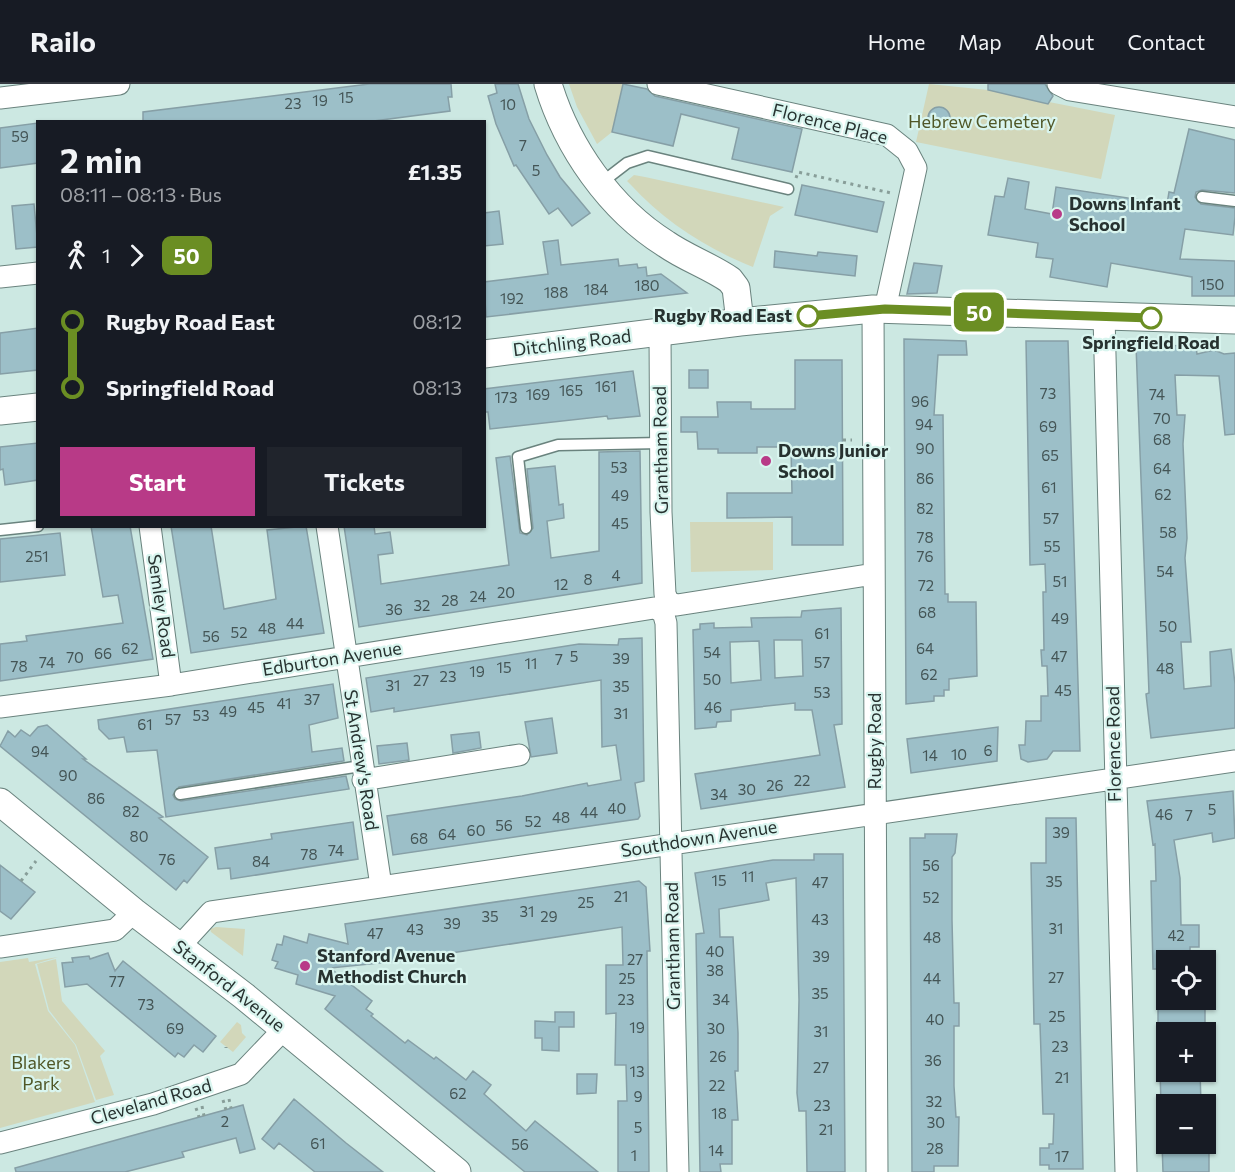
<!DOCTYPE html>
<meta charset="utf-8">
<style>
body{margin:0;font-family:Commissioner,sans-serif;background:#20242c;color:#f1f3f6;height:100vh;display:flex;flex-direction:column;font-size:22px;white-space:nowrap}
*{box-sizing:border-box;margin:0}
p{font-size:20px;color:#9ea1a6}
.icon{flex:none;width:33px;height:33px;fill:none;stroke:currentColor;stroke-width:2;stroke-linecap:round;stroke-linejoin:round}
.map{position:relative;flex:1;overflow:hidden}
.sheet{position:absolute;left:36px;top:36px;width:450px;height:408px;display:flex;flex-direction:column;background:#171b24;border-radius:0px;box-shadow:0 2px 4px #0004}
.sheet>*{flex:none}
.badge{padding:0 12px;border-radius:9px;font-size:21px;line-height:39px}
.fabs{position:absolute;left:1156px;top:866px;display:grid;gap:12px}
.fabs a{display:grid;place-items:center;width:60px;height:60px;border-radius:0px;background:#171b24;box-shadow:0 2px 4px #0004;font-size:30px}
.map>.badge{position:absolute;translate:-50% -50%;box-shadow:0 0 0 3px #fff}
.legs{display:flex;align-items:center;gap:9px;height:66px;padding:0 24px;font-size:20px}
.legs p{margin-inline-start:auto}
.headline{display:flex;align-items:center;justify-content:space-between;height:102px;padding:0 24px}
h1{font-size:33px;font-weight:700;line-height:45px}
.action{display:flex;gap:12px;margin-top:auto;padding:12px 24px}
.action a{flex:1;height:69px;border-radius:0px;background:#b83a87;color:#fff;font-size:24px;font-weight:700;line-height:69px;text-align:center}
.action a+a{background:#20242c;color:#f1f3f6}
ul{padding:0 24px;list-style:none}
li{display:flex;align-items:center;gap:21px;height:66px;font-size:22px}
li i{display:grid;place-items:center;width:9px;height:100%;margin:0 8px;background:currentColor}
li i::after{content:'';width:15px;height:15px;margin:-8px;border:4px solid;border-radius:50%;background:#171b24}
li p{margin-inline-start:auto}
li:first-child i{background:linear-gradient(#0000 50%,currentColor 0)}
li:last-child i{background:linear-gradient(currentColor 50%,#0000 0)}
header{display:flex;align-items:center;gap:36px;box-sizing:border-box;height:84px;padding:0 30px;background:#171b24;border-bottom:2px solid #363941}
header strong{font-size:28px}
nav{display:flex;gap:33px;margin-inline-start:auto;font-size:21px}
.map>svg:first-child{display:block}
</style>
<header>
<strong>Railo</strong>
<nav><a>Home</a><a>Map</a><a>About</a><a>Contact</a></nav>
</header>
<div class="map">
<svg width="1235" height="1088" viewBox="0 0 1235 1088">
<rect width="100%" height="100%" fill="#cce8e2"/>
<path fill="#d2d7ba" d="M569 0H623L612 48 597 60 577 23Z
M929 0 988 6 1115 31 1101 95 916 58Z
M634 91 645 93 784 123 770 132 753 183C707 165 664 137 631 101L627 97Z
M690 438H773V486L691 488Z
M216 843 245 845 243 872 211 848 210 845Z
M58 873 35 880 48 927 75 961 95 1018 0 1044V878L28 874 29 878Z
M56 875 62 917 105 967 100 972 114 1011 96 1016 76 961 49 926 37 880Z
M237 938 241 941 242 949 246 953 233 968 220 958Z"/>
<path fill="#9cbfc8" stroke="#869fa6" stroke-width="1.5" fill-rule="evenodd" d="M369 0H451L452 13H448L450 27 366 38H143V28Z
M495 0H518L529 35 547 71 560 93 590 129 572 142 558 124 549 130 516 81 514 82 496 40 488 12 497 9Z
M623 0 647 5 655 12 802 45 792 88 732 75 739 44 681 30 673 62 612 48Z
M988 0H1045L1053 12 1048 20 988 6Z
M928 34a11 11 0 1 1 22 0a11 11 0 1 1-22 0Z
M38 39V79L0 84V44Z
M1189 45 1235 56V109L1202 106 1196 108 1195 113 1201 120 1235 124V133L1233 151 1185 145 1180 175 1235 177V212H1192V193L1111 179 1107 203 1050 193 1053 175 1036 173 1038 159 988 151 995 112 1004 113 1008 94 1029 98 1025 125 1052 130 1056 103 1167 120 1169 108 1174 109Z
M802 101 884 118 877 148 795 131Z
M34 120 38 163 16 165 12 122Z
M499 127 503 160 484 162V129Z
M558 156 561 181 618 175 619 182 637 180 638 184 646 183 647 192 661 190 687 209 486 233 484 198 548 190 543 158Z
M775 167 817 172 818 168 857 172 855 192 774 183Z
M914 179 942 182 937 209 907 210Z
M38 244V286L0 290V249Z
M904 255 966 257 967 271H938L934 331H943L945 510H948V518H976L977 592 949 595V606H944V612H934V617L906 620Z
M1026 257H1068L1080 667H1053L1047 675 1028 678 1021 675 1019 661H1025L1026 637H1041V612H1048L1047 582H1042L1041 566H1044L1043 508H1046L1045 480 1030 481Z
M1136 261 1196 262 1197 270 1214 266 1224 270 1235 269V350L1225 351 1219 292 1175 291 1177 331H1185L1183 360 1187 454 1185 474 1191 558H1181L1184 605 1211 602 1210 568 1231 565 1235 600V644L1151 654 1146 610 1149 609Z
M795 276H842L843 461H792V433L727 434V409H792L791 363H757V369H718V365H698L697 348H681V333H718L717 318H751V325H795Z
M689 286H708V304H689Z
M633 287 640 332 608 335 607 332 490 345 488 328H484V305Z
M38 359V396L5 401 3 385 0 386V363Z
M640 367 642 499 359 543 344 442H374L375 450 390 448 393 469 378 471 381 500 509 481 496 374 510 372 520 449 527 451 533 444 527 385 555 382 559 421 563 420 564 434 547 437 551 474 599 467V368Z
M91 442H130L153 575 0 597V560L27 557 26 552 123 539 118 511 103 513Z
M171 442H211L224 525 276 515 267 446 306 442 324 549 191 569Z
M60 449 65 491 0 498V455Z
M841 524 842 640 834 641 845 703 701 725 695 690 820 671 812 626H795V619L731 626V637L717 638 716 643 695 645 693 546 700 545V540L714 539V544L752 543 751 534 801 533 802 527ZM774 556H802L803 592 775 594ZM759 557 761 596 731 599 730 558Z
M642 554 644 697 635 699 640 732 638 735 393 771 387 732 522 712 587 699 588 702 621 696 616 661 602 663 601 596 394 628V624L371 628 366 594 579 560 618 561 619 555Z
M333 600 338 634 309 641 312 668 342 664 344 677 179 703 173 711 175 715 181 717 346 692 349 705 166 733 157 666 127 668 124 653 109 655 99 645 98 636Z
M552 634 557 669 531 673 525 638Z
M47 641 86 675H83L163 733 159 734 208 773 187 799 184 796 176 806 0 662 8 647 15 653 21 646 30 652 38 643Z
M998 643 997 677 911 689 907 655Z
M479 648 481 664 453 669 451 651Z
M407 659 409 676 379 680 377 662Z
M1233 707 1235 754 1213 758 1212 749 1174 756 1180 794 1181 841H1199V863H1190V876H1167V885H1153L1151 797H1156L1155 760 1153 761 1147 717Z
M1046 734H1076L1083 1085H1049V1081H1040V1064H1049V1060H1053L1054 1030H1043L1040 940H1034L1031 779H1046Z
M353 738 358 775 231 795 230 784 218 785 215 764 272 755 271 750Z
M925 750H957L955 769 952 773V836L954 919H959V942H954V1002L956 1033H959L958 1082H934V1088H912L910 754H925Z
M814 770H843L845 1088H807L806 1027H799L797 1009 799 916 796 794 766 799 769 816 719 825 720 853H733L738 949V987H735L738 1036H732V1080H720L721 1088H700L696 850 704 849 695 789 773 776H814Z
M0 781 35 808 11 835 0 827Z
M639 797 646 803 650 867H647L649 1088H618V1017H627L626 981H615L616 929 606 930V881H623L622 843 399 877 330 884 372 917 366 925 373 930 371 932 405 959 408 956 434 975 436 973 466 996 473 987 491 1001 484 1010 526 1047 535 1037 598 1088H525L325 925 335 912 296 900 298 891 275 884 278 878 272 876 277 860 282 861 284 852 307 859 309 850 348 860 345 840Z
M108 869 115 887 123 877 216 952 203 968 194 961 184 973 178 969 175 973 87 900 65 903 62 879 73 878 72 874 89 872 90 875Z
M1162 915H1200V921H1205V948H1158V921H1162Z
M555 928H574V943H559V967L542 966V954H535V937L555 938Z
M1160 987H1200L1201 1020H1161Z
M577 990H597L596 1009 577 1010Z
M294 1015 346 1059 383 1088H315L279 1059 274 1065 262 1055Z
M243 1021 255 1065 240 1069 236 1054 182 1068 184 1073 125 1088H16L15 1084Z
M1162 1059H1209V1088H1163Z"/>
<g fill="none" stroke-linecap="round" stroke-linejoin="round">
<g stroke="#6a837e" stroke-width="13">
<path id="service" d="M601 99 627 79 648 72 788 105
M1202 113 1235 117
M526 444 518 373 558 361 661 359
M0 446 38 442
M180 710 361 682"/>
</g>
<g stroke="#6a837e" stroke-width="23">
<path id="minor" d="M658 0 887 51 907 67 916 84 885 225
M1058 0 1070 6 1235 33
M0 14 119 0
M0 193 38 189
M873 225 877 1088
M1104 232 1126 1088
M660 248 661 428 665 510 669 519 677 521 874 490
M150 442 171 601
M327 442 381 802
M0 623 171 601 654 524 663 528 666 539 678 1088
M363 696 519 671
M0 863 115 846 134 828
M179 863 211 828 1235 677
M0 1059 153 1020 241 990 284 945"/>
</g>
<g stroke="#6a837e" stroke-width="29">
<path id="tertiary" d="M548 0C567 63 610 125 666 160 686 174 710 182 730 196L736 204 740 238
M484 270 740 238 873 225 1235 236
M0 327 38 323
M0 718 134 828 244 912 457 1088"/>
</g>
<path stroke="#889e99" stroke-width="3" stroke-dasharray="3 4.5" stroke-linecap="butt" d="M796 94 798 88 891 109
M843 356H852
M21 797 36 777
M226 964V963
M229 1015 231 1024
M223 1016 226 1026
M202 1022 204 1032
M196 1024 199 1033"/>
<use href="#service" stroke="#fff" stroke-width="10"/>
<use href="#minor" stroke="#fff" stroke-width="21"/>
<use href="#tertiary" stroke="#fff" stroke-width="27"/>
</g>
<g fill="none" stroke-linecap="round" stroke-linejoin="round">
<g stroke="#fff" stroke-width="14">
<path id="line-1" d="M808 232 885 225 1151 234"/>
</g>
<use href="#line-1" stroke="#6b8e23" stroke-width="9"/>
</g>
<g fill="#b83a87" stroke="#d9f5ef" stroke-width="2">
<circle cx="1057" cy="130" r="6"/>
<circle cx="766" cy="377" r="6"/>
<circle cx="305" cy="882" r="6"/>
</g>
<g fill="#fff" stroke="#6b8e23" stroke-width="3">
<circle cx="808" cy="232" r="10"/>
<circle cx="1151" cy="234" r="10"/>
</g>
<g text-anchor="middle" stroke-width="4.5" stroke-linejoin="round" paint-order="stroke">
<g font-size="15" fill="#445556">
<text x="346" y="19">15</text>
<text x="320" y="22">19</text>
<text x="293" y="25">23</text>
<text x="508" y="26">10</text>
<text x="20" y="58">59</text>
<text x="523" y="67">7</text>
<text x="536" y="92">5</text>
<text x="1212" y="206">150</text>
<text x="647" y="207">180</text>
<text x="596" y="211">184</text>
<text x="556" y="214">188</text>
<text x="512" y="220">192</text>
<text x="606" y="308">161</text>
<text x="571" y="312">165</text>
<text x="1048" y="315">73</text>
<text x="538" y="316">169</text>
<text x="1157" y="316">74</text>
<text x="506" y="319">173</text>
<text x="920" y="323">96</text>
<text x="1162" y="340">70</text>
<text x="924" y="346">94</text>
<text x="1048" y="348">69</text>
<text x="1162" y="361">68</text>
<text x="925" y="370">90</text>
<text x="1050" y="377">65</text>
<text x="619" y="389">53</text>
<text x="1162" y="390">64</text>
<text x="925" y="400">86</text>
<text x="1049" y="409">61</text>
<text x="1163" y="416">62</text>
<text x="620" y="417">49</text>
<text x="925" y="430">82</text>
<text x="1051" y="440">57</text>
<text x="620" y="445">45</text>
<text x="1168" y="454">58</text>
<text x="925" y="459">78</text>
<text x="1052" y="468">55</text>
<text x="37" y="478">251</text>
<text x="925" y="478">76</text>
<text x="1165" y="493">54</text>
<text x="616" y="497">4</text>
<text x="588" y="501">8</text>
<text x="1060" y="503">51</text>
<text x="561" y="506">12</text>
<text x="926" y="507">72</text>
<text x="506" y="514">20</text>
<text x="478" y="518">24</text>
<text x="450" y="522">28</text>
<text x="422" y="527">32</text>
<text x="394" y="531">36</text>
<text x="927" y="534">68</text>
<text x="1060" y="540">49</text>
<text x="295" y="545">44</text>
<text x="1168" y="548">50</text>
<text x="267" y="550">48</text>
<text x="239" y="554">52</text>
<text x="822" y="555">61</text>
<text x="211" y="558">56</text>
<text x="130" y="570">62</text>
<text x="925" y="570">64</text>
<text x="712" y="574">54</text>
<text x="103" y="575">66</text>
<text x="574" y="578">5</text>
<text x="1059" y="578">47</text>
<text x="75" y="579">70</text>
<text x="621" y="580">39</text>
<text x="559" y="581">7</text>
<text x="47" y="584">74</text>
<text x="822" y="584">57</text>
<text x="531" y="585">11</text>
<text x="19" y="588">78</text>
<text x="504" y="589">15</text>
<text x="1165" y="590">48</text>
<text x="477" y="593">19</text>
<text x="929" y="596">62</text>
<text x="448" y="598">23</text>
<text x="712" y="601">50</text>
<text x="421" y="602">27</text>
<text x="393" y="607">31</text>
<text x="621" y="608">35</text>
<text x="1063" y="612">45</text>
<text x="822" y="614">53</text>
<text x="312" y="621">37</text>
<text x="284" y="625">41</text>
<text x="256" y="629">45</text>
<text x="713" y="629">46</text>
<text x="228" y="633">49</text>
<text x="621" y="635">31</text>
<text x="201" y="637">53</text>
<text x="173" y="641">57</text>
<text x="145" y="646">61</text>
<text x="988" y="672">6</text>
<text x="40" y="673">94</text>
<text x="959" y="676">10</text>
<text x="930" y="677">14</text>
<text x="68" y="697">90</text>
<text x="802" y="702">22</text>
<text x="775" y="707">26</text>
<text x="747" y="711">30</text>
<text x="719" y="716">34</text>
<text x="96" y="720">86</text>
<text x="617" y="730">40</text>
<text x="1212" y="731">5</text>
<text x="131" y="733">82</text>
<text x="589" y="734">44</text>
<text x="1164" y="736">46</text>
<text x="1189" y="737">7</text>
<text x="561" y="739">48</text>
<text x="533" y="743">52</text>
<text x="504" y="747">56</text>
<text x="476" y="752">60</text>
<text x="1061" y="754">39</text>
<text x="447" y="756">64</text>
<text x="139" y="758">80</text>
<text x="419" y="760">68</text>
<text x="336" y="772">74</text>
<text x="309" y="776">78</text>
<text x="167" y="781">76</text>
<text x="261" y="783">84</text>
<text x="931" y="787">56</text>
<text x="748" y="798">11</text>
<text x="719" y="802">15</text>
<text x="1054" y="803">35</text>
<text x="820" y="804">47</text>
<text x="621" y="818">21</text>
<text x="931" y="819">52</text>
<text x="586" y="824">25</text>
<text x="527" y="833">31</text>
<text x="490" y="838">35</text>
<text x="549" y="838">29</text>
<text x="820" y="841">43</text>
<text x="452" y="845">39</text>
<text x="1056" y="850">31</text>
<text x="415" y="851">43</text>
<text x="375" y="855">47</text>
<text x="1176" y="857">42</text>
<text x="932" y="859">48</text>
<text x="715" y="873">40</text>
<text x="821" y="878">39</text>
<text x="635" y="881">27</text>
<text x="715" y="892">38</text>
<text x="1056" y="899">27</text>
<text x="627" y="900">25</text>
<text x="932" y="900">44</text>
<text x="117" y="903">77</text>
<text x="820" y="915">35</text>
<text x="626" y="921">23</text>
<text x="721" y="921">34</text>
<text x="146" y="926">73</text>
<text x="1057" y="938">25</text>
<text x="935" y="941">40</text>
<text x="637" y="949">19</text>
<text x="175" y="950">69</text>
<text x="716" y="950">30</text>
<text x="821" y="953">31</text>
<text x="1060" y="968">23</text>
<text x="718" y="978">26</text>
<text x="933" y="982">36</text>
<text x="821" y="989">27</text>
<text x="637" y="993">13</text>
<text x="1062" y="999">21</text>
<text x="717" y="1007">22</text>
<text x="458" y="1015">62</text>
<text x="638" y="1018">9</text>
<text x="934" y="1023">32</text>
<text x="822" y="1027">23</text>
<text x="719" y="1035">18</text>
<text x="225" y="1043">2</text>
<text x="936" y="1044">30</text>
<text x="638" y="1049">5</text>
<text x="826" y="1051">21</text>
<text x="318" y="1065">61</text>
<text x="520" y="1066">56</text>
<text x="935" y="1070">28</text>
<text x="716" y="1072">14</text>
<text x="634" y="1077">1</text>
<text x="1062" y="1078">17</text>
</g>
<g font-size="18" fill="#505727" stroke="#d9f5ef">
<text x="982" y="44">Hebrew Cemetery</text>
<text x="41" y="985">Blakers<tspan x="41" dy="21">Park</tspan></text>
</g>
<g font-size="18" fill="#273230" stroke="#d9f5ef">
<text transform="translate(830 40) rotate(14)" y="6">Florence Place</text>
<text transform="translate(572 259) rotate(-7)" y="6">Ditchling Road</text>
<text transform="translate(661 366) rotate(-91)" y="6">Grantham Road</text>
<text transform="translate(161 522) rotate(82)" y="6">Semley Road</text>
<text transform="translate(332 575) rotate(-9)" y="6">Edburton Avenue</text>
<text transform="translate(875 657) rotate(-90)" y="6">Rugby Road</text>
<text transform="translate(1114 660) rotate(-91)" y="6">Florence Road</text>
<text transform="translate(361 676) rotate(81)" y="6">St Andrew's Road</text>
<text transform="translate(699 755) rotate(-9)" y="6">Southdown Avenue</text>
<text transform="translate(673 862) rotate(-91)" y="6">Grantham Road</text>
<text transform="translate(229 902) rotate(38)" y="6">Stanford Avenue</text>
<text transform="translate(151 1018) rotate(-16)" y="6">Cleveland Road</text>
</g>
<g font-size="18" font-weight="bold" fill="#273230" stroke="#d9f5ef" text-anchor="start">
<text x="1069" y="126">Downs Infant<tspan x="1069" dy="21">School</tspan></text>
<text x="778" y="373">Downs Junior<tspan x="778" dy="21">School</tspan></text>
<text x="317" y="878">Stanford Avenue<tspan x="317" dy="21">Methodist Church</tspan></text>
</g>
<g font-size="18" font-weight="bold" fill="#273230" stroke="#d9f5ef" text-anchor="end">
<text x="792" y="238">Rugby Road East</text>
<text x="1151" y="265" text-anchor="middle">Springfield Road</text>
</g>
</g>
</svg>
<div class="fabs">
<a><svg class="icon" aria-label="locate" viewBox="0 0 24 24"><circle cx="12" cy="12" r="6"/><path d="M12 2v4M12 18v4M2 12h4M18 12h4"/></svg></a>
<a>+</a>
<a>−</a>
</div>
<b class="badge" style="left:979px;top:228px;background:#6b8e23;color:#fff">50</b>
<section class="sheet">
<div class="headline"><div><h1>2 min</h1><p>08:11 – 08:13 · Bus</p></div><b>£1.35</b></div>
<div class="legs"><svg class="icon" aria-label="walk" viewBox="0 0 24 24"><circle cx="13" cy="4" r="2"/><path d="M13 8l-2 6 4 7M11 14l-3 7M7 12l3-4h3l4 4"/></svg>1<svg class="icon" aria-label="forward" viewBox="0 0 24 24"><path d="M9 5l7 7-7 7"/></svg><b class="badge" style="background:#6b8e23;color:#fff">50</b></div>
<ul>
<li><i style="color:#6b8e23"></i><b>Rugby Road East</b><p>08:12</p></li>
<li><i style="color:#6b8e23"></i><b>Springfield Road</b><p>08:13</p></li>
</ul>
<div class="action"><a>Start</a><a>Tickets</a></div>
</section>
</div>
